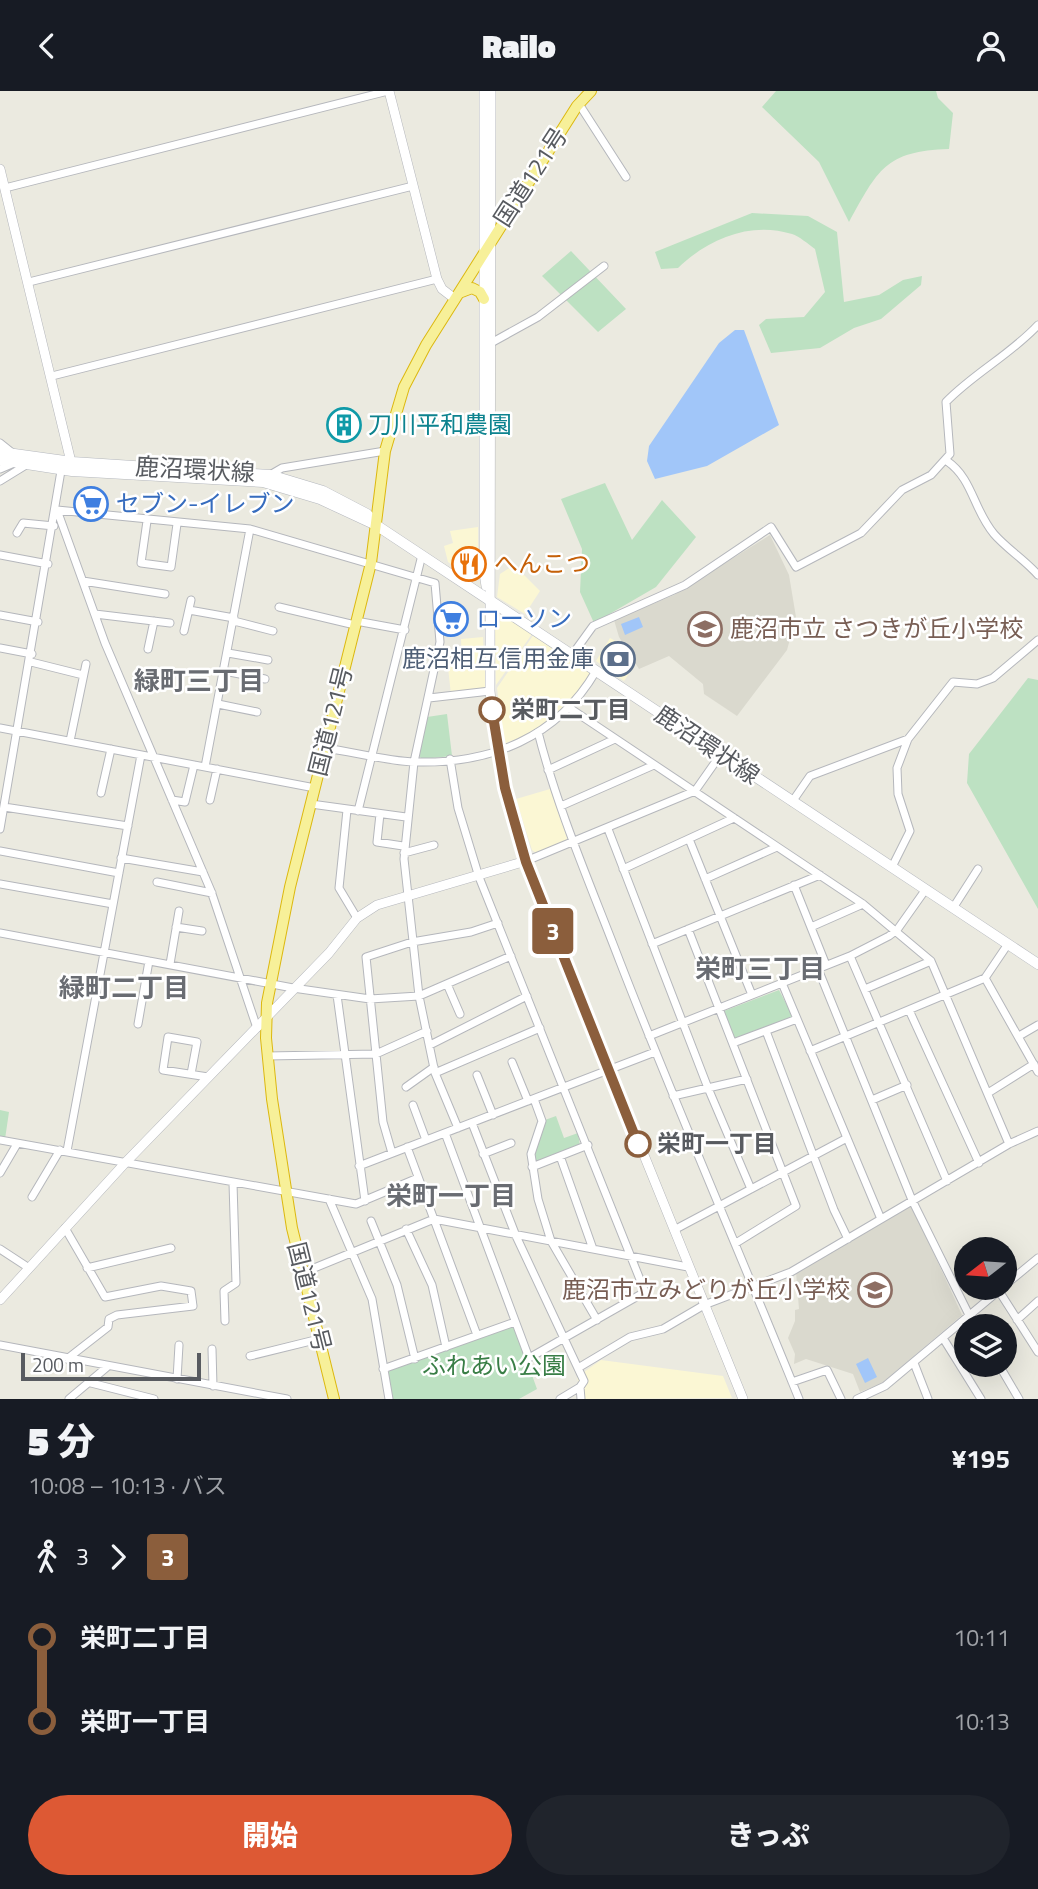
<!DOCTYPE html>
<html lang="ja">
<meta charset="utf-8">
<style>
body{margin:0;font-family:"Titillium Web","Noto Sans JP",sans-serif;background:#20242c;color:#f1f3f6;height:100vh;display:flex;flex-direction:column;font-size:26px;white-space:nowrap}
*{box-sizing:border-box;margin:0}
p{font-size:23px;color:#9ea1a6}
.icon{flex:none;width:38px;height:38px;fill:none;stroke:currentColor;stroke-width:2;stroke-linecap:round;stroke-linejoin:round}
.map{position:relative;height:1308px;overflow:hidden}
.details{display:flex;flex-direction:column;background:#171b24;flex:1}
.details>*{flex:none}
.badge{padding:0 14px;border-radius:5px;font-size:24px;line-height:46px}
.needle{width:46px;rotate:253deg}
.controls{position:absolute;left:954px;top:1146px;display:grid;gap:14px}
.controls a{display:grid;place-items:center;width:63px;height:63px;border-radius:50%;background:#171b24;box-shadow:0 7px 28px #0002;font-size:35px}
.scale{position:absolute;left:21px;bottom:18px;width:180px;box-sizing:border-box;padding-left:7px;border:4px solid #585b60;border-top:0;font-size:19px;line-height:24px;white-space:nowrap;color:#585b60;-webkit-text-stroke:5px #fff;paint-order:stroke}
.map>.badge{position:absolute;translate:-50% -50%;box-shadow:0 0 0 4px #fff}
.legs{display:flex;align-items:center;gap:10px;height:77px;padding:0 28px;font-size:23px}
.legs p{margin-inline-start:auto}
.overview{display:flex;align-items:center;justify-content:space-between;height:119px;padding:0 28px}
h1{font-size:38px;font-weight:800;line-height:52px}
.action{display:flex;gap:14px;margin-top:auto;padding:14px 28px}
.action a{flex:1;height:80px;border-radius:42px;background:#dd5934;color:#fff;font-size:28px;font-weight:800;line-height:80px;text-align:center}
.action a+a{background:#20242c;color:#f1f3f6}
ul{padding:0 28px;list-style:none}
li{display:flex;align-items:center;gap:24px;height:84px;font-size:26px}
li i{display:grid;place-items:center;width:10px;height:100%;margin:0 9px;background:currentColor}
li i::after{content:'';width:18px;height:18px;margin:-9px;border:5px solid;border-radius:50%;background:#171b24}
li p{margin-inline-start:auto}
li:first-child i{background:linear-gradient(#0000 50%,currentColor 0)}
li:last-child i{background:linear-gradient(currentColor 50%,#0000 0)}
header{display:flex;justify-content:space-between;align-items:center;height:91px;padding:0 28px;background:#171b24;font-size:32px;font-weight:800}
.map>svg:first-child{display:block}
</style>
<header><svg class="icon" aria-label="back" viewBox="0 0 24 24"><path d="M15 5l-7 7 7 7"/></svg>Railo<svg class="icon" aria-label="person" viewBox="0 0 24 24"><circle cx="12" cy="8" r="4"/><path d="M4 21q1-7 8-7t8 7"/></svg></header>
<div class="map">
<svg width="1038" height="1308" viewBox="0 0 1038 1308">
<rect width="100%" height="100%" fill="#ebeae0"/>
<path fill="#fbf7d4" d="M478 436V481L472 488 448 471 444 455 453 452 450 440Z
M514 474 540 500 525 523 497 506 500 483Z
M504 524 532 543 496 594 495 539Z
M534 543 593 582 569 617 531 642 504 653 497 597Z
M483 546 486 599 451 604 448 576 462 574 461 548Z
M610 547 623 554 635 574 624 590 596 570Z
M550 698 567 747 566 751 536 762 532 759 516 708Z
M601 1269 723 1285 732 1307 582 1308 577 1286Z"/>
<path fill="#dad9ce" d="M770 444 789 484 796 526 787 559 737 625 704 603 703 593 669 565 639 578 619 546 614 529 674 504Z
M909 1115 913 1117 962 1224 881 1293 860 1301 853 1283 806 1268 794 1273 795 1263 788 1247 795 1230V1219L799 1218 796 1181Z"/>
<path fill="#bde1c2" d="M776 0H936L938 7 953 22 949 58C885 60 878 79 849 131L819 71 762 16Z
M752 122 808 125 837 141 844 211 879 204 903 189 922 185 921 194 881 228 854 237 820 257 771 262 759 234 766 228 804 226 825 201 815 158C808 153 799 145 792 143 750 130 708 148 678 177L661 178 655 161Z
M571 160 626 218 598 241 542 185Z
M605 392 632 449 662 409 696 446 656 496 594 532 580 501 582 458 561 408Z
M1028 587 1038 589V818L967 692 969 663Z
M447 623 452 665 422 668 418 664 427 626Z
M779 899 792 924 790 928 735 949 732 947 724 920Z
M0 1019 9 1021 5 1048 0 1047Z
M556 1025 564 1047 578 1042 580 1055 536 1072 533 1069 545 1029Z
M511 1234 515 1237 537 1298 519 1308H393L388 1283 390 1278Z"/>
<path fill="#a1c6f9" d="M735 239H744L779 334 707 375 655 388 647 370 649 355 719 252Z
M639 526 643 536 625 544 621 533Z
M868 1267 877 1286 865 1292 856 1273Z"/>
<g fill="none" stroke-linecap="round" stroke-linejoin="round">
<g stroke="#b5b7bc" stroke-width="9">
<path id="minor" d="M579 13 626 86
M5 97 388 0
M29 191 413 95
M491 252 538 226 604 175
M52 285 437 188
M0 352 15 364
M947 370C973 388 973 418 994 443 1007 458 1025 469 1038 484
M0 378 14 372
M270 384 282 377 385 360
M0 390 26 374
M57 419 250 438 435 492 440 551 414 671 404 768 419 905 435 982 458 1037
M57 419 105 552 211 800 257 937
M147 430 141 472 171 476 177 433
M17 442 23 432 54 435
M0 464 48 473
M83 490 165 503
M279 516 355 534
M189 519 234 527
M95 523 170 532
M0 524 38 531
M234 530 273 540
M356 530 405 539
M184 540 191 509
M0 557 32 563
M148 558 154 530
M228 562 268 569
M572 564 593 535 685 494 771 436 796 476 861 442 902 399 931 384 950 363 946 311C974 282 1010 264 1038 234
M31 571 83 584
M224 580 265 588
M429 607 490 600
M218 613 257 621
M571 618 863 813 931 870 1009 1053
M0 637 315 697
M538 641C558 720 591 795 620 871 677 1018 740 1162 799 1308
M70 650 86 573
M325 657C354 661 386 670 415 671 491 673 557 647 596 580
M205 676 250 438
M548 679 615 648
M101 702 111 658
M172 709 185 711 194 674
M210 709 217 678
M792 711 810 685 908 648
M311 713 406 726
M561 715 654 674
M4 716 128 735
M347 719 339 797 357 827
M358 720 422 464
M380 723 377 751 403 755
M0 738 62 374
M608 738 708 997 751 1098
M689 748 752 904
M0 760 119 782
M404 762 434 754
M121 767 203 781
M526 770 695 700 721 663
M892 776 910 740 898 703 897 677 908 648 953 591 977 593 993 587 1038 549
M623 778 734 727
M705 788 777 756
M157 791 212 802
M0 793 113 813
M794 794 826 874
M953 817 978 778
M176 836 202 840
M811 836 863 813
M688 838 796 1115 736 1152
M0 842 293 897 370 908 419 905 511 865
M652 853 820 784
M850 865 947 1090
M170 873 179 820
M818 878 912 1109 975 1236
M985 887 1038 981
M782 892 881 1128
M447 893 460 923
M865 898 931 870
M337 904 365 1110
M909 919 979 1072
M138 933 149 870
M766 940 834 1119 848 1148
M649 945 850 865 889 845 897 839 926 798
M1019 945 1038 934
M733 952 797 928
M430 954 527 905
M810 960 985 887 1008 853
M267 965 376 963 427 940
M512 971 528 1010
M435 982 540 937
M191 983 197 951 168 946 163 979 208 986
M477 984 493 1024
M406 996 434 976
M988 1002 1034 973
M673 1005 747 988
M534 1008 542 1030 531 1063 538 1108 551 1150 597 1229
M872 1009 907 994
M413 1014 426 1049
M472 1032 516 1145 584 1290 580 1296 581 1308
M445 1042 529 1267 645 1201 479 786 458 717 450 668
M0 1049 356 1113 418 1087
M407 1056 477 1244
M67 1060 141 664
M392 1062 383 1031 366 866 412 851 471 841 498 832
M483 1063 511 1052
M560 1065 593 1158
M359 1075 655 961
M532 1076 588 1054
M0 1082 17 1053
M32 1106 60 1059
M329 1108 372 1208 389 1308
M371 1130 397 1194 415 1268
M65 1137 105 1206 161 1195 191 1200 193 1215 117 1224 109 1228 108 1236 67 1268
M406 1138 432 1194 446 1256
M674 1139 847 1047
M0 1158 29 1177
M87 1177 171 1157
M302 1182 434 1128 688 1176
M1004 1195 1038 1167
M999 1200 1038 1261
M1017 1229 1038 1210
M225 1230 224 1200 236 1192 233 1092
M943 1247 981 1308
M0 1254 287 1308
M212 1258 213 1295
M250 1265 319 1248
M914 1272 928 1308
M999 1274 1019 1308
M578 1277 630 1246 663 1238 704 1214 791 1181 1009 1053 1038 1040
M383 1278 515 1231
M177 1288 179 1254
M792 1291 827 1279 841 1308
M91 1292 154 1308
M69 1308 107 1276
M560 1308 580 1296
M857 1308 885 1295 1002 1197"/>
</g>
<g stroke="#b5b7bc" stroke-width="10">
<path id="tertiary" d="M389 0 437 188 442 198 455 208
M484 0V482L486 495
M491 0 490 600 494 641 505 697 536 798 743 1308
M0 78 72 375
M0 1209 126 1071 329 862 357 827 377 814 526 770"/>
</g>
<g stroke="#b5b8be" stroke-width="11">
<path id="secondary" d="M0 361 72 371 270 384 323 400 367 423 376 434
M0 369 72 380 263 391 320 408 376 434 1038 873"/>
</g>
<g stroke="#dcb80f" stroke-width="12">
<path id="trunk" d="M459 202 472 197 480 201 484 208
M334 1308 292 1137 272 1008 266 947 267 912 290 796 371 472 385 360 404 296 426 254 577 15 591 0"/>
</g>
<use href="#minor" stroke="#fff" stroke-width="7"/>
<use href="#tertiary" stroke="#fff" stroke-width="9"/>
<use href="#secondary" stroke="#fff" stroke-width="10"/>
<use href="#trunk" stroke="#f7f099" stroke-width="10"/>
</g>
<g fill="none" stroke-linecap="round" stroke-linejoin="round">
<g stroke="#fff" stroke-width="16">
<path id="line-1" d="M492 619 505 697 526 771 638 1053"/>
</g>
<use href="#line-1" stroke="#8b5e3c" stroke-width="10"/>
</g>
<defs>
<g id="building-ring" transform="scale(1.75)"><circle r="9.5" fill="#fff" stroke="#0f9aa8" stroke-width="1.5"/><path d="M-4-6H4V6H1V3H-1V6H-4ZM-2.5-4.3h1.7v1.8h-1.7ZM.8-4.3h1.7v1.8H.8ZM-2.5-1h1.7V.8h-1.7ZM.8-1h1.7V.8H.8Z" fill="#0f9aa8"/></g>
<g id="supermarket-ring" transform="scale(1.75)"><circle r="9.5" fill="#fff" stroke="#3f7fe0" stroke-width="1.5"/><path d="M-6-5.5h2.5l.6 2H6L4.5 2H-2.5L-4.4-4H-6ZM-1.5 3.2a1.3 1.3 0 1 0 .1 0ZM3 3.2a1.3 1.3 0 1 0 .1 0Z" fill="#3f7fe0"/></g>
<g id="restaurant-ring" transform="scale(1.75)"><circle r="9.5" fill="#fff" stroke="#e8710a" stroke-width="1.5"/><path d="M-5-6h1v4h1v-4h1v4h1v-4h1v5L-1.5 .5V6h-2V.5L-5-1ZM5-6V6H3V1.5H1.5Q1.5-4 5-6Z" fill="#e8710a"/></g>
<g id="school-ring" transform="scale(1.75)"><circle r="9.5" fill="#fff" stroke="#8d6e63" stroke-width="1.5"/><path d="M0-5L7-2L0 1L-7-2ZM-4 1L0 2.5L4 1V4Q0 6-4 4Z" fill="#8d6e63"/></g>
<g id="bank-ring" transform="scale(1.75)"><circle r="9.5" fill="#fff" stroke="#5c6f8a" stroke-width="1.5"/><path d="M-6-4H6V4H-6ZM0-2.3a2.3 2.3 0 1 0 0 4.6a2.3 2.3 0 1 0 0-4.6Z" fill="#5c6f8a"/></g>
</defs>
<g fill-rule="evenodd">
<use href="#building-ring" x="344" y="334"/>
<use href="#supermarket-ring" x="91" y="413"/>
<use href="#restaurant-ring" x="469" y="473"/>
<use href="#supermarket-ring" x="451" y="528"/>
<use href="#school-ring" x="705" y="538"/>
<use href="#bank-ring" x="618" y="568"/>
<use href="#school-ring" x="875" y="1199"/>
</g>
<g fill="#fff" stroke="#8b5e3c" stroke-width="3.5">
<circle cx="492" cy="619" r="12"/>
<circle cx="638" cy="1053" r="12"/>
</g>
<g text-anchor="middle" stroke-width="5" stroke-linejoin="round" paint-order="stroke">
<g font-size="24" fill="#585b60" stroke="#fff">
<text transform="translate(531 86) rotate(-57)" y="8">国道121号</text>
<text transform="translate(195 379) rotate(3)" y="8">鹿沼環状線</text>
<text transform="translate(331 630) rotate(-76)" y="8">国道121号</text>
<text transform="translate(707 654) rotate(34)" y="8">鹿沼環状線</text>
<text transform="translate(309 1206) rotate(76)" y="8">国道121号</text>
</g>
<g font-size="24" fill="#0d838f" stroke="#fff" text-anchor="start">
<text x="368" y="342">刀川平和農園</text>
</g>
<g font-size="24" fill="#366cbe" stroke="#fff" text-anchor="start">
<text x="116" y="421">セブン-イレブン</text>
<text x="476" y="536">ローソン</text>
</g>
<g font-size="24" fill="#c56008" stroke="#fff" text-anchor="start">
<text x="494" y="481">へんこつ</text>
</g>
<g font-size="24" fill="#785e54" stroke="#fff" text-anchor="start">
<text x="730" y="546">鹿沼市立 さつきが丘小学校</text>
<text x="850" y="1207" text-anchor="end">鹿沼市立みどりが丘小学校</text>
</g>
<g font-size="24" fill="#4e5e75" stroke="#fff" text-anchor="end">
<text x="594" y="576">鹿沼相互信用金庫</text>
</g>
<g font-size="24" font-weight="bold" fill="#585b60" stroke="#fff" text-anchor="start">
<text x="511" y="627">栄町二丁目</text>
<text x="657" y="1061">栄町一丁目</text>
</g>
<g font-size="24" fill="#397e46" stroke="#fff">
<text x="494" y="1283">ふれあい公園</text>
</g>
<g font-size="26" font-weight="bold" fill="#696c72" stroke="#fff">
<text x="199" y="599">緑町三丁目</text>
<text x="760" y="887">栄町三丁目</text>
<text x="124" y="906">緑町二丁目</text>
<text x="451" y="1114">栄町一丁目</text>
</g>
</g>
</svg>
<div class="controls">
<a><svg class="needle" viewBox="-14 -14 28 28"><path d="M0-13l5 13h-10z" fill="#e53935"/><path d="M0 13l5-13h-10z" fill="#9ea1a6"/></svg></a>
<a><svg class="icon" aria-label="layers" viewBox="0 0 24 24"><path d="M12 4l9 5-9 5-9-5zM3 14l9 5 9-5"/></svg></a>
</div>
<div class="scale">200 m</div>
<b class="badge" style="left:553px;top:840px;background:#8b5e3c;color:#fff">3</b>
</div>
<section class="details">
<div class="overview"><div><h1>5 分</h1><p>10:08 – 10:13 · バス</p></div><b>¥195</b></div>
<div class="legs"><svg class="icon" aria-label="walk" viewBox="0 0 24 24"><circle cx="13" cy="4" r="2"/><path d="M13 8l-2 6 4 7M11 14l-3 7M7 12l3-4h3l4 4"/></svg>3<svg class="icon" aria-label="forward" viewBox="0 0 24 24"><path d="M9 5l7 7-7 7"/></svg><b class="badge" style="background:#8b5e3c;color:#fff">3</b></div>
<ul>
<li><i style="color:#8b5e3c"></i><b>栄町二丁目</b><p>10:11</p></li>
<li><i style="color:#8b5e3c"></i><b>栄町一丁目</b><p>10:13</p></li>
</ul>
<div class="action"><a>開始</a><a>きっぷ</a></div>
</section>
